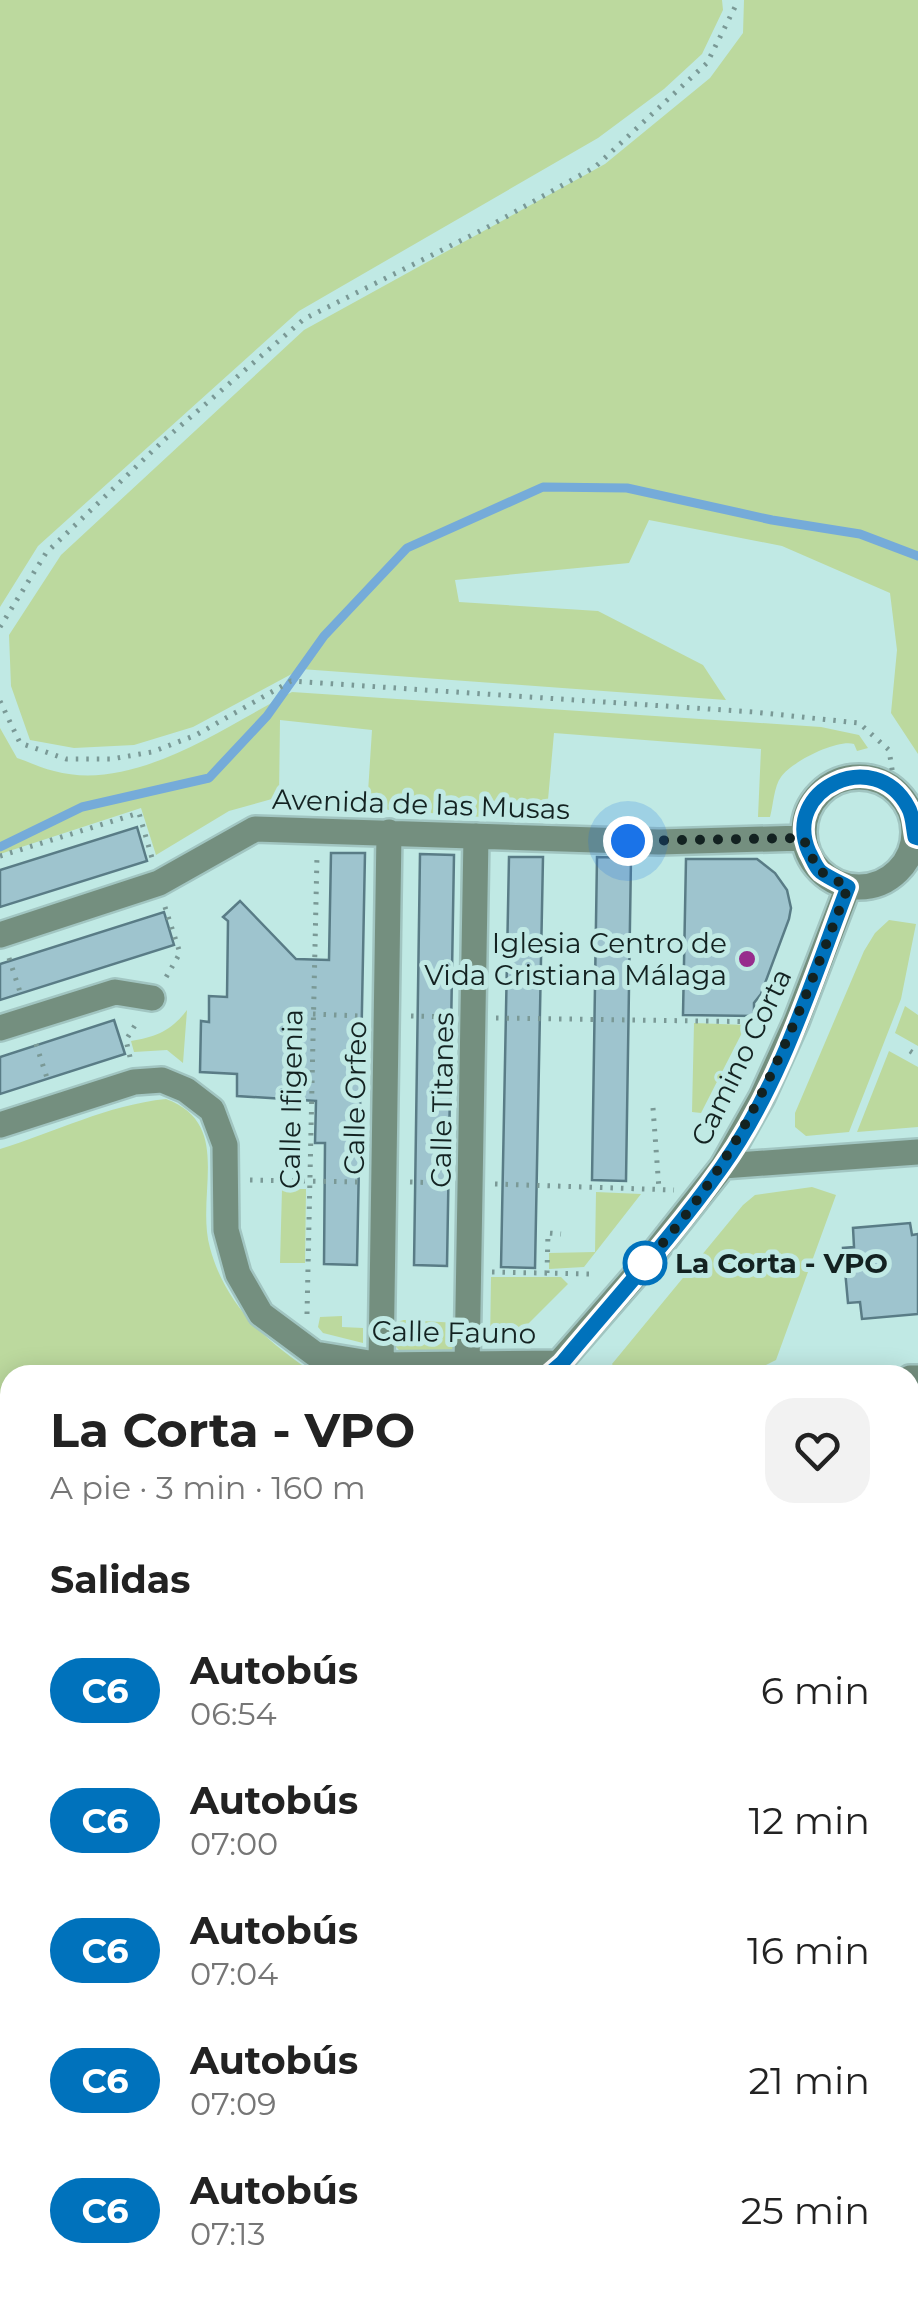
<!DOCTYPE html>
<html lang="es">
<meta charset="utf-8">
<style>
body{margin:0;font-family:Montserrat,sans-serif;background:#f2f2f2;color:#222;height:100vh;display:flex;flex-direction:column;font-size:38px;white-space:nowrap}
*{box-sizing:border-box;margin:0}
p{font-size:32px;color:#767676}
.icon{flex:none;width:55px;height:55px;fill:none;stroke:currentColor;stroke-width:2;stroke-linecap:round;stroke-linejoin:round}
.map{position:relative;flex:1;overflow:hidden}
.side{position:absolute;left:0px;top:1365px;width:920px;height:932px;display:flex;flex-direction:column;background:#fff;border-radius:30px 30px 0 0;box-shadow:0 5px 25px #0003}
.side>*{flex:none}
.badge{padding:0 20px;border-radius:32px;font-size:35px;line-height:65px}
.you{position:absolute;width:50px;height:50px;margin:-25px;border:8px solid #fff;border-radius:50%;background:#1a73e8;box-shadow:0 0 0 15px #1a73e833}
.map>.badge{position:absolute;translate:-50% -50%;box-shadow:0 0 0 5px #fff}
h2{padding:0 50px;font-size:38px;line-height:90px}
.round{display:grid;place-items:center;flex:none;width:105px;height:105px;border-radius:30px;background:#f2f2f2}
.summary{display:flex;align-items:center;justify-content:space-between;height:170px;padding:0 50px}
h1{font-size:48px;font-weight:700;line-height:75px}
ul{padding:0;list-style:none}
li{display:flex;align-items:center;gap:30px;height:130px;padding:0 50px}
li div{flex:1}
li b{display:block;font-size:38px}
li em{font-style:normal}
li .badge{min-width:110px;font-weight:700;text-align:center}
.map>svg:first-child{display:block}
</style>
<div class="map">
<svg width="918" height="2297" viewBox="0 0 918 2297">
<rect width="100%" height="100%" fill="#c0e9e4"/>
<path fill="#added8" d="M910 1740 918 1761V1844L910 1847Z
M0 2202 10 2204V2288H98L96 2297H0Z"/>
<path fill="#bcd99e" d="M0 0H722L723 10 702 54 664 89 598 138 299 311 38 546 0 607Z
M744 0H918V754L891 713 897 650 890 593 782 546 649 520 629 563 455 580 459 602 598 611 703 665 726 700 301 669 193 727 134 745 74 748 30 740 11 686 9 635 61 555 304 330 605 164 710 78 743 33Z
M292 692 821 727 859 735 868 748 857 751 854 744C837 739 791 762 781 777 774 786 773 806 770 817H758L761 749 554 733 546 822 367 808 372 730 280 720 279 797 229 811 156 855 141 808 0 854V728L17 758C29 762 41 768 54 771 134 793 224 727 292 692Z
M889 920 916 924 901 999 849 1132 806 1136 795 1127V1113L864 951 875 933Z
M905 1006 918 1015V1046L895 1033Z
M187 1010 183 1063 167 1050 134 1052 131 1041C156 1037 171 1031 187 1010Z
M694 1023 746 1025 701 1113 692 1112Z
M889 1051 918 1067V1127L857 1132Z
M166 1099C234 1124 195 1194 210 1248 226 1307 268 1343 317 1375H10V1910L0 1930V1149C56 1132 107 1105 166 1099Z
M812 1187 836 1195 776 1360 764 1366 669 1375H620L612 1364 743 1205 755 1195Z
M282 1189H306L305 1263H280Z
M596 1192 641 1194 584 1267 549 1269V1253L595 1252Z
M491 1277H561L568 1284 522 1330 490 1346Z
M342 1316V1327L363 1328V1343L323 1333 318 1327 320 1317Z
M404 1320 459 1323 461 1341 450 1352 403 1354 393 1344 397 1322Z
M918 1844V1955L910 1949V1847Z
M48 2288H98L96 2297H46Z
M369 2288H455L466 2297H368Z"/>
<g fill="none" stroke-linecap="round" stroke-linejoin="round">
<path stroke="#75abd9" stroke-width="9" d="M0 847 82 807 209 778 267 716 324 636 407 548 543 487 627 488 772 520 860 534 918 556"/>
</g>
<path fill="#9ec4ce" stroke="#597c86" stroke-width="2.5" d="M137 827 147 861 0 907V870Z
M331 853H365L357 1265 324 1264 325 1143H315L316 1101 237 1096V1074L200 1072 201 1021 209 1022V996L227 997 228 921 223 917 240 901 296 959 329 960Z
M420 854 454 855 447 1266 414 1265Z
M509 857H543L535 1268 501 1267Z
M597 857 631 858 626 1181 592 1180Z
M686 859H757L775 873 787 890 791 908 789 919 761 994 754 1003V1016L683 1015Z
M164 912 174 945 0 1000V964Z
M114 1020 125 1054 0 1094V1057Z
M910 1223 912 1235 918 1234V1314L862 1319 860 1302 848 1303 843 1248 854 1247 853 1228Z"/>
<g fill="none" stroke-linecap="round" stroke-linejoin="round">
<g stroke="#a1c5c1" stroke-width="30">
<path id="minor" d="M804 832a55 55 0 1 1 110 0a55 55 0 1 1-110 0Z
M0 935 159 883 255 829 659 842 803 838
M0 1028 115 992 152 998
M0 1125 134 1082 162 1080 186 1090 212 1110 225 1145 226 1230 238 1274 261 1314 315 1354 381 1365 562 1363
M723 1166 918 1152
M381 1365 389 832
M467 1366 476 836
M551 1372 647 1262 723 1166 762 1097 796 1022 848 887
M910 1378H918
M910 1672 918 1693
M910 1970 918 1975
M0 2032 10 2009
M910 2187 918 2190
M315 2288 316 2297
M122 2297 125 2288"/>
</g>
<path stroke="#7a9996" stroke-width="5" stroke-dasharray="2.5 8" stroke-linecap="butt" d="M0 627 46 553 164 440 304 319 486 228 595 167 707 63 736 5 735 0
M0 701 20 743 66 759H111L152 752 196 735 291 681 754 712 859 723 889 750 895 788
M0 856 139 813 152 858
M165 907 180 953 165 979
M9 958 21 995
M313 1014 360 1016
M411 1016 450 1017
M496 1018 770 1022
M36 1044 48 1081
M910 1051 918 1056
M130 1057 126 1040 137 1022
M653 1108 659 1189
M250 1180 359 1182
M410 1182 444 1183
M495 1184 674 1190
M492 1272 589 1274
M547 1273 548 1233 561 1234
M307 1314 317 855
M358 2288 359 2297"/>
<use href="#minor" stroke="#748f7f" stroke-width="25"/>
</g>
<g fill="none" stroke-linecap="round" stroke-linejoin="round">
<g stroke="#fff" stroke-width="22">
<path id="line" d="M548 1375 562 1363C616 1298 674 1235 722 1167 781 1084 812 981 848 887 839 882 829 878 821 872 815 867 813 859 809 852 781 789 875 745 908 807 913 815 913 827 915 837L918 838"/>
</g>
<use href="#line" stroke="#0072bc" stroke-width="15"/>
<path stroke="#132221" stroke-width="10" stroke-dasharray="0 18" d="M628 841 803 838 818 870 848 887C794 1028 750 1150 645 1263"/>
</g>
<circle fill="#972c8d" stroke="#c0e9e4" stroke-width="4" cx="747" cy="959" r="10"/>
<circle fill="#fff" stroke="#0072bc" stroke-width="5" cx="645" cy="1263" r="20"/>
<g text-anchor="middle" stroke-width="10" stroke-linejoin="round" paint-order="stroke">
<g font-size="28" fill="#132221" stroke="#c0e9e4">
<text transform="translate(421 804) rotate(2)" y="10">Avenida de las Musas</text>
<text transform="translate(741 1057) rotate(-64)" y="10">Camino Corta</text>
<text transform="translate(355 1098) rotate(-89)" y="10">Calle Orfeo</text>
<text transform="translate(291 1099) rotate(-89)" y="10">Calle Ifigenia</text>
<text transform="translate(442 1100) rotate(-89)" y="10">Calle Titanes</text>
<text transform="translate(454 1332) rotate(1)" y="10">Calle Fauno</text>
</g>
<g font-size="28" fill="#132221" stroke="#c0e9e4" text-anchor="end">
<text x="727" y="953">Iglesia Centro de<tspan x="727" dy="32">Vida Cristiana Málaga</tspan></text>
</g>
<g font-size="28" font-weight="bold" fill="#132221" stroke="#c0e9e4" text-anchor="start">
<text x="675" y="1273">La Corta - VPO</text>
</g>
</g>
</svg>
<div class="you" style="left:628px;top:841px"></div>
<section class="side">
<div class="summary"><div><h1>La Corta - VPO</h1><p>A pie · 3 min · 160 m</p></div><a class="round"><svg class="icon" aria-label="heart" viewBox="0 0 24 24"><path d="M12 20l-8-8c-3-5 5-10 8-4 3-6 11-1 8 4z"/></svg></a></div>
<h2>Salidas</h2>
<ul>
<li><span class="badge" style="background:#0072bc;color:#fff">C6</span><div><b>Autobús</b><p>06:54</p></div><em>6 min</em></li>
<li><span class="badge" style="background:#0072bc;color:#fff">C6</span><div><b>Autobús</b><p>07:00</p></div><em>12 min</em></li>
<li><span class="badge" style="background:#0072bc;color:#fff">C6</span><div><b>Autobús</b><p>07:04</p></div><em>16 min</em></li>
<li><span class="badge" style="background:#0072bc;color:#fff">C6</span><div><b>Autobús</b><p>07:09</p></div><em>21 min</em></li>
<li><span class="badge" style="background:#0072bc;color:#fff">C6</span><div><b>Autobús</b><p>07:13</p></div><em>25 min</em></li>
</ul>
</section>
</div>
